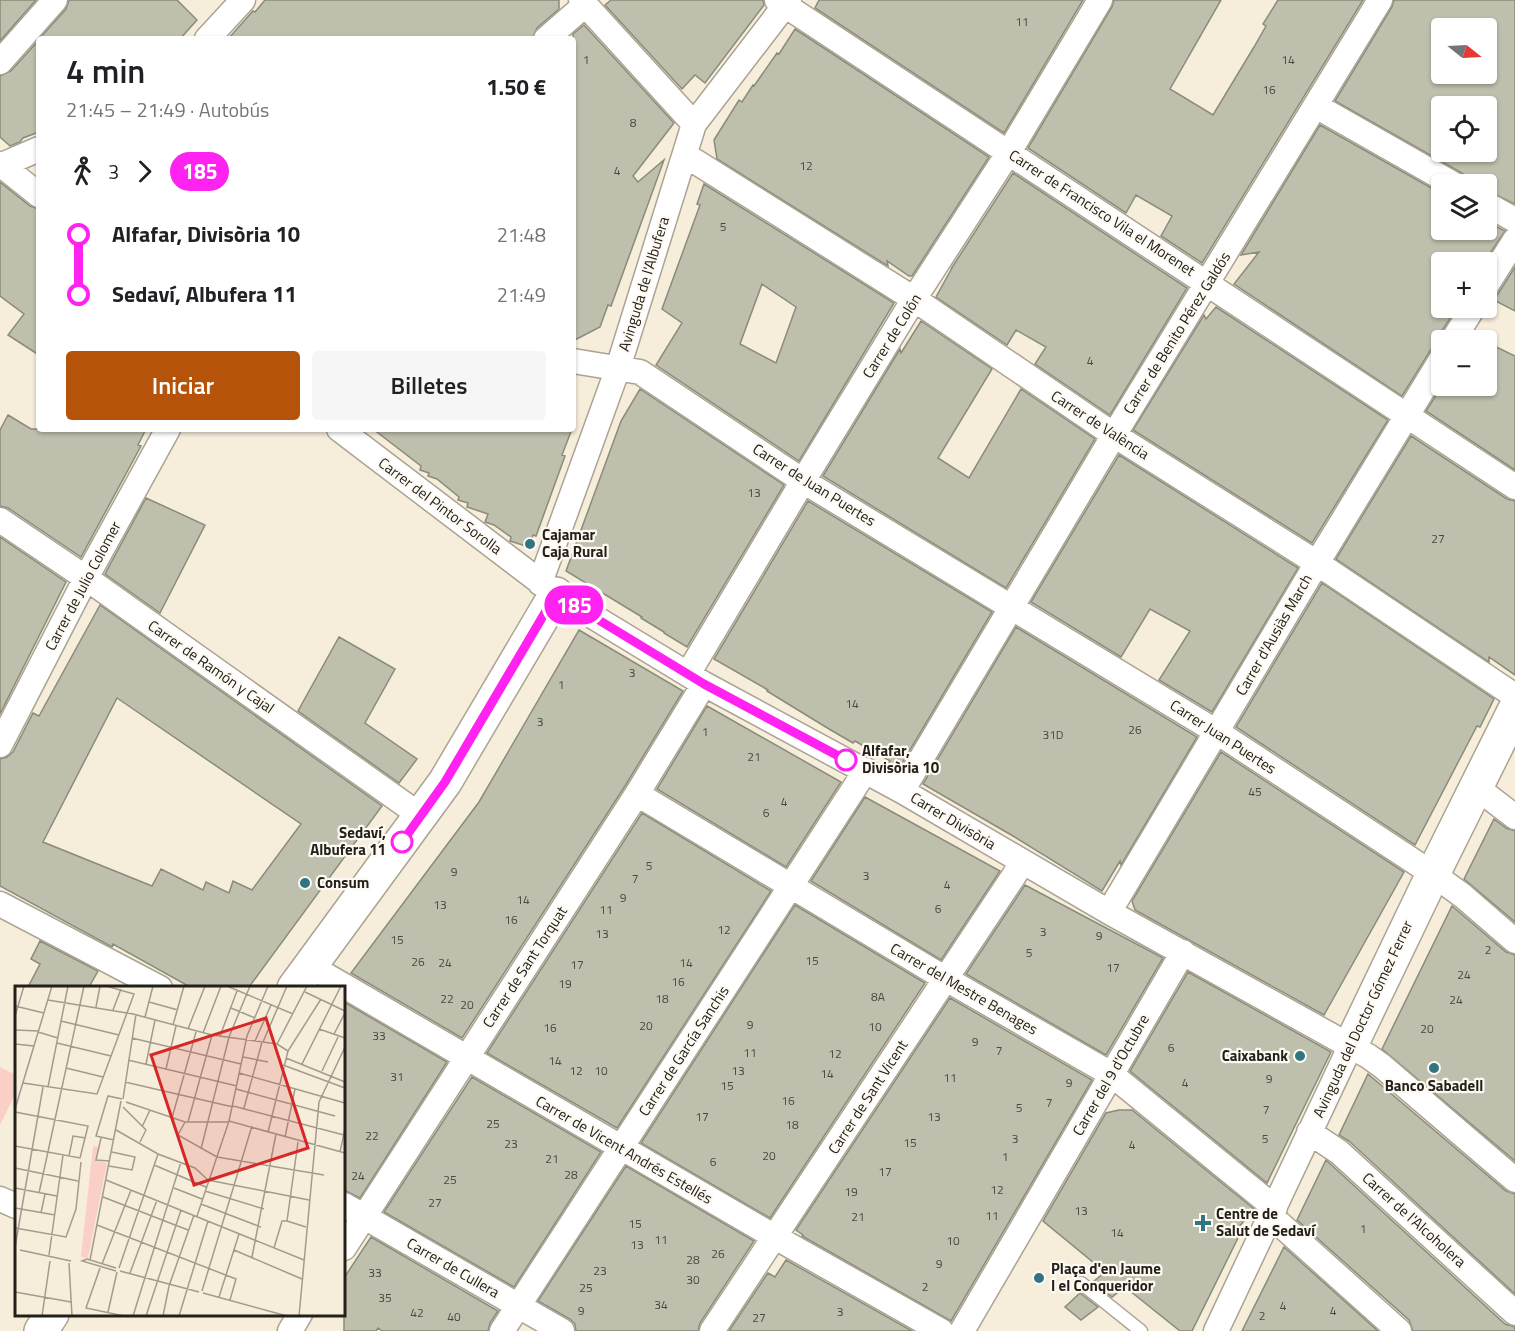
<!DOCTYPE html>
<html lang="es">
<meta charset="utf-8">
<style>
body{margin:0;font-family:"Titillium Web",sans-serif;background:#f6f6f6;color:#202124;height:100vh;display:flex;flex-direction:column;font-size:22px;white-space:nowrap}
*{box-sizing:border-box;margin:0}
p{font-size:20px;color:#757577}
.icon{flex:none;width:33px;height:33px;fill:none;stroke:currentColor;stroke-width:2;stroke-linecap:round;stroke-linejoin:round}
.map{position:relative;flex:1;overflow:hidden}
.side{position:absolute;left:36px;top:36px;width:540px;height:396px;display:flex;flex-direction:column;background:#fff;border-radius:6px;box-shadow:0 2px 4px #0004}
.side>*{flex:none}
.badge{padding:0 12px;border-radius:20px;font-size:21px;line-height:39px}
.needle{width:39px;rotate:108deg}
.buttons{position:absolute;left:1431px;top:18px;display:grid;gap:12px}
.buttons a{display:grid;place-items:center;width:66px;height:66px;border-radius:6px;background:#fff;box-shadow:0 2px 4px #0004;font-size:30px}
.map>.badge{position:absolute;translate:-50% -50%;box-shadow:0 0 0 3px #fff}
.legs{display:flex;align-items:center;gap:9px;height:66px;padding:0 30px;font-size:20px}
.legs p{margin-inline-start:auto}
.summary{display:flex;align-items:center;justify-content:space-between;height:102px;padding:0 30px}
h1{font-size:33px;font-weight:600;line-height:45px}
.cta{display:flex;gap:12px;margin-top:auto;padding:12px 30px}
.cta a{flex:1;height:69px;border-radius:6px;background:#b45309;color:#fff;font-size:24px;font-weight:600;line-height:69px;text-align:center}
.cta a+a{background:#f6f6f6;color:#202124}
ul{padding:0 30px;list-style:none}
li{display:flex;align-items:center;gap:21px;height:60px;font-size:22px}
li i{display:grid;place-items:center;width:9px;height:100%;margin:0 8px;background:currentColor}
li i::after{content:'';width:15px;height:15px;margin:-8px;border:4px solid;border-radius:50%;background:#fff}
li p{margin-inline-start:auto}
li:first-child i{background:linear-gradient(#0000 50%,currentColor 0)}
li:last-child i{background:linear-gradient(currentColor 50%,#0000 0)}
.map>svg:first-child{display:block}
</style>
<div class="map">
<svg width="1515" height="1331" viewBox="0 0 1515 1331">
<rect width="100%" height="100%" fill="#f6eddb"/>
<path fill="#fad0c6" d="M0 1067 16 1075V1092L0 1125Z"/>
<path fill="#bebfad" stroke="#8a8b7a" stroke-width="1.5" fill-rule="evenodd" d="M0 0H36L0 41Z
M69 0H177L197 20 180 39H39L66 9Z
M265 0H559V9L537 28 532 39H228L253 11 255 12Z
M611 0H763L764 5 705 83 695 75 682 89 605 5Z
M819 0H1083L1004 133 815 8Z
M1114 0H1221L1170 89 1213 115 1254 47 1266 26 1263 24 1278 0H1363L1202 263 1161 236 1172 216 1136 195 1126 213 1028 148 1112 7Z
M1394 0H1515V204L1486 190V184H1479L1460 172 1335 101 1392 7ZM1442 28H1486V74H1442ZM1442 106H1486V152H1442Z
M584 25 674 123 633 176 638 182 664 160 611 306 608 305 600 327 573 341V34Z
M795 29 989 157 912 276H909L887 261 888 266 717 159 714 140 739 100 742 102 753 85 754 86 777 53 779 54Z
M39 40V132L23 138 20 142 10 146 0 137V76L11 71Z
M1320 125 1442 194V230H1486V221L1505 231 1484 262H1442V308H1457L1441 332 1439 341 1430 351 1402 396 1234 284 1259 252 1241 255Z
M1013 173 1187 288 1110 415 1035 364 1046 347 1016 330 1007 345 936 297 952 268 951 269Z
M0 182 30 206 39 209V355L8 335 24 314 0 296Z
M704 184 894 303 799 461 656 365 682 323 662 309 700 205 697 204ZM762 284 796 307 776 363 740 344Z
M1515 267V311L1492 299 1498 294Z
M1216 307 1388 420 1312 543 1133 430 1204 315 1206 319Z
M921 321 992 369 938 458 969 478 1021 389 1095 439 1006 588 823 476 900 349 901 353Z
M1486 342 1515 356V470L1426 411 1442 386H1486Z
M640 389 784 485 687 647 664 633V632L641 618 642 617 566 571 621 421Z
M8 415 31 429H146L138 445 141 446 81 557 8 508 0 506V430Z
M373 429H572L562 455 565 456 536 536 533 535 529 547 510 541 511 537 494 525 485 522 488 514 467 507 468 503 458 500 459 497 437 479 428 476 429 473 420 470 421 466Z
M1411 436 1507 499 1515 501V675L1489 657V662L1336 559Z
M1119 455 1298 568 1212 712 1159 680 1190 631 1150 609 1121 657 1031 602Z
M146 498 205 525 160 613 105 574Z
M808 501 992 612 898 770 888 764 890 761 855 741 853 743 829 729 767 691 768 690 714 659Z
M0 537 66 582 0 714Z
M1322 583 1494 699 1480 727 1477 726 1465 749 1415 845 1236 727Z
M100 605 382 806 249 987H190L113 944 112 947 0 886V759L7 757 13 752 33 713 39 716ZM117 698 301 824 252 890 233 881 229 893 206 882 203 890 161 869 152 886 43 842Z
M1016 627 1197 737 1121 865 1120 861 1102 891 1013 836 923 784Z
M579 630 683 691 625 786 462 1038 351 973 479 802Z
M339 637 395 669 365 723 417 759 399 783 298 711Z
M707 706 841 782 786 867 657 789Z
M1221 752 1404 872 1324 1015 1135 910 1132 901Z
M865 797 1000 871 941 960 811 881Z
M642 813 771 891 617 1128 487 1053Z
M1494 819 1506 828 1515 831V922L1464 879Z
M1025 885 1163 958 1106 1055 966 974Z
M795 905 925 983 770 1218 641 1143Z
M1452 906 1506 952 1515 955V1161L1382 1049Z
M40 941 98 971 89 987H28L40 964 31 959Z
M1188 972 1331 1052 1267 1183 1130 1071Z
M950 998 1092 1080 951 1321 802 1236 803 1235 796 1230Z
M344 1002 447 1062 360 1198 344 1190Z
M1368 1074 1506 1191 1515 1194V1294L1349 1141 1339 1135Z
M472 1077 601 1152 514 1287 384 1212Z
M1119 1110H1132L1254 1209 1233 1234 1238 1238 1192 1331H1180L1125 1287 1112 1297 1093 1282 1105 1272 1043 1221 1106 1113Z
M1326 1160 1505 1324 1515 1327V1331H1413L1409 1320 1297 1220Z
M626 1166 754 1241 700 1323 698 1331H576L575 1324 570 1319 538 1301Z
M371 1237 498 1311 490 1323 488 1331H382L378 1328 376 1331H344V1278Z
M1284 1247 1378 1331H1242Z
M786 1260 912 1331H729L768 1273 775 1277Z
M1080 1293 1098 1307 1081 1320 1065 1307Z"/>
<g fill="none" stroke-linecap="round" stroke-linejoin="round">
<g stroke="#aca393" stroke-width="15">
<path id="lane" d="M1081 1283 1141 1331"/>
</g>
<g stroke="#aca393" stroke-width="27">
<path id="street" d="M581 0 694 124
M777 0 1515 487
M207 39 243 0
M546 39 586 4
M0 62 55 0
M1316 106 1453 184
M685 155 914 299 1114 435 1317 563 1515 696
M0 164 39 195
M2 165 39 149
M1486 204 1515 220
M1486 286 1515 240
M1453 340 1473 308
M573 361 640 372 803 481 1217 732 1433 874 1463 896 1515 941
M339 429 556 594 704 684 902 791 1109 912 1368 1056 1382 1066 1515 1180
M0 520 86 578 421 816
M540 583 618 368 694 124 789 0
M688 674 803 481 914 299 1009 152 1100 0
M0 745 86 578 168 429
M1476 787 1515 817
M902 791 1114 435 1380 0
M637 794 946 979 1111 1074 1275 1208
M0 904 160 988
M1109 912 1317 563 1442 358
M310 966 775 1237 941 1331
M1309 1132 1339 1152 1515 1313
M0 1199 16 1206
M344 1205 562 1331
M1271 1216 1399 1331
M344 1248 637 794 704 684
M290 1331 300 1314
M502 1331 866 770
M712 1331 1023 862
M962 1331 1183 952
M1216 1331 1350 1047"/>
</g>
<g stroke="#aca393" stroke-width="36">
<path id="secondary" d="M294 988 445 782 556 594
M1350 1047 1433 874 1515 709
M41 1331 52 1314"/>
</g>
<use href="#lane" stroke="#fff" stroke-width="12"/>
<use href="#street" stroke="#fff" stroke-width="24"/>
<use href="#secondary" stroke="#fff" stroke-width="33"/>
</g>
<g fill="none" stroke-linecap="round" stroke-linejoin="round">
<g stroke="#fff" stroke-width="14">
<path id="line-1" d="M402 842 445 782 556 594 704 684 846 760"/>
</g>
<use href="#line-1" stroke="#ff22f1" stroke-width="9"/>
</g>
<g fill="#307682" stroke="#fefaf3" stroke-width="2">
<circle cx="530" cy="544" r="6"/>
<circle cx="305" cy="883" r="6"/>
<circle cx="1300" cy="1056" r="6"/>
<circle cx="1434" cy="1068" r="6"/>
<path d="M1200 1214h6v6h6v6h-6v6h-6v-6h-6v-6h6z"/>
<circle cx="1039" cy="1278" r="6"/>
</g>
<g fill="#fff" stroke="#ff22f1" stroke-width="3">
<circle cx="846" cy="760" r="10"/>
<circle cx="402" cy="842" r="10"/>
</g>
<g text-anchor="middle" stroke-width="4.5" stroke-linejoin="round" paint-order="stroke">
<g font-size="12" fill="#4a483f">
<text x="1022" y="26">11</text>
<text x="586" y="64">1</text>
<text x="1288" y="64">14</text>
<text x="1269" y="94">16</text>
<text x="633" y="127">8</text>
<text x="806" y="170">12</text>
<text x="617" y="175">4</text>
<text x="723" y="231">5</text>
<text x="1090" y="365">4</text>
<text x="754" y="497">13</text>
<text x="1438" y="543">27</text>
<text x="632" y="677">3</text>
<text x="561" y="689">1</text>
<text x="852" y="708">14</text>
<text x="540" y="726">3</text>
<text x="1135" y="734">26</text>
<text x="705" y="736">1</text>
<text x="1053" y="739">31D</text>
<text x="754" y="761">21</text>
<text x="1255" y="796">45</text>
<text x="784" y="806">4</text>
<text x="766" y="817">6</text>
<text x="649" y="870">5</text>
<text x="454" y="876">9</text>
<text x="866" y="880">3</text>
<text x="635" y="883">7</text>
<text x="947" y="889">4</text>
<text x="623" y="902">9</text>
<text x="523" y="904">14</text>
<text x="440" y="909">13</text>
<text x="938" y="913">6</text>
<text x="606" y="914">11</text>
<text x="511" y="924">16</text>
<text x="724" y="934">12</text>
<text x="1043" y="936">3</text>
<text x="602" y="938">13</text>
<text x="1099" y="940">9</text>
<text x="397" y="944">15</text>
<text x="1488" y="954">2</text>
<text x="1029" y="957">5</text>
<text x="812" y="965">15</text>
<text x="418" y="966">26</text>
<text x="445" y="967">24</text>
<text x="686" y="967">14</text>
<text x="577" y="969">17</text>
<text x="1113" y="972">17</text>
<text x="1464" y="979">24</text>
<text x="678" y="986">16</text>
<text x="565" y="988">19</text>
<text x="878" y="1001">8A</text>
<text x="447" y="1003">22</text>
<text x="662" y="1003">18</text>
<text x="1456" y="1004">24</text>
<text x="467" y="1009">20</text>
<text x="750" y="1029">9</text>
<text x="646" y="1030">20</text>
<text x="875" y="1031">10</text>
<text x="550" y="1032">16</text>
<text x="1427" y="1033">20</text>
<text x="379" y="1040">33</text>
<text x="975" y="1046">9</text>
<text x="1171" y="1052">6</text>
<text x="999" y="1055">7</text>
<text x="750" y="1057">11</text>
<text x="835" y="1058">12</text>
<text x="555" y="1065">14</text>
<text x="576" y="1075">12</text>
<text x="601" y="1075">10</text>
<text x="738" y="1075">13</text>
<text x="827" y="1078">14</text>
<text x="397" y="1081">31</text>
<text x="950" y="1082">11</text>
<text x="1269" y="1083">9</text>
<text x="1069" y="1087">9</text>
<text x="1185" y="1087">4</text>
<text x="727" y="1090">15</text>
<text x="788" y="1105">16</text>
<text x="1049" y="1107">7</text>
<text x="1019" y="1112">5</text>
<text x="1266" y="1114">7</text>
<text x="702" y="1121">17</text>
<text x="934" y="1121">13</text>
<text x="493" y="1128">25</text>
<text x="792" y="1129">18</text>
<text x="372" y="1140">22</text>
<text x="1015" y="1143">3</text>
<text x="1265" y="1143">5</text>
<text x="910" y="1147">15</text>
<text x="511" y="1148">23</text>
<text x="1132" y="1149">4</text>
<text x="769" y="1160">20</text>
<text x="1005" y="1161">1</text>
<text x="552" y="1163">21</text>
<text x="713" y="1166">6</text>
<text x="885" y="1176">17</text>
<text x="571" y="1179">28</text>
<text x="358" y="1180">24</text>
<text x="450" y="1184">25</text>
<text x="997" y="1194">12</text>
<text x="851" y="1196">19</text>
<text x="435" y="1207">27</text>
<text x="1081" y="1215">13</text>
<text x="992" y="1220">11</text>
<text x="858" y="1221">21</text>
<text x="635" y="1228">15</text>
<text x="1363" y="1233">1</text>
<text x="1117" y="1237">14</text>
<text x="661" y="1244">11</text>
<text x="953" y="1245">10</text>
<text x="637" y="1249">13</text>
<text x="718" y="1258">26</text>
<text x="693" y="1264">28</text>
<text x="939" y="1268">9</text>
<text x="600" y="1275">23</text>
<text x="375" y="1277">33</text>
<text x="693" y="1284">30</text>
<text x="925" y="1291">2</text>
<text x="586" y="1292">25</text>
<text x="385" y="1302">35</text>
<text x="661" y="1309">34</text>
<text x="1283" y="1310">4</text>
<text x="581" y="1315">9</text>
<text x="1333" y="1315">4</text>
<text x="840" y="1316">3</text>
<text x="417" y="1317">42</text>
<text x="1262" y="1320">2</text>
<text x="454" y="1321">40</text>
<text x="759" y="1322">27</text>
</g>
<g font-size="15" fill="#23201a" stroke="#fefaf3">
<text transform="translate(1102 213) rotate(33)" y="5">Carrer de Francisco Vila el Morenet</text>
<text transform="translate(644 284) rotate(-73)" y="5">Avinguda de l'Albufera</text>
<text transform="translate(1177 333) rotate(-58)" y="5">Carrer de Benito Pérez Galdós</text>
<text transform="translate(892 336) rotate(-58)" y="5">Carrer de Colón</text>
<text transform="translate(1100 425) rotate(33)" y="5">Carrer de València</text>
<text transform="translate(814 485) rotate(32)" y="5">Carrer de Juan Puertes</text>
<text transform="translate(440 506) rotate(37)" y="5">Carrer del Pintor Sorolla</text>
<text transform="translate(83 586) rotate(-62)" y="5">Carrer de Julio Colomer</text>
<text transform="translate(1274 635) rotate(-60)" y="5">Carrer d'Ausiàs March</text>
<text transform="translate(211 667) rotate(35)" y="5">Carrer de Ramón y Cajal</text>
<text transform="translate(1223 737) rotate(33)" y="5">Carrer Juan Puertes</text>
<text transform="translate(953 821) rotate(31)" y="5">Carrer Divisòria</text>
<text transform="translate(525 967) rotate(-57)" y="5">Carrer de Sant Torquat</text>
<text transform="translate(964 989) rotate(30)" y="5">Carrer del Mestre Benages</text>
<text transform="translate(1363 1019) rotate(-65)" y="5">Avinguda del Doctor Gómez Ferrer</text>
<text transform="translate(684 1051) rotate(-57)" y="5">Carrer de García Sanchis</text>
<text transform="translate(1111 1075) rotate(-60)" y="5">Carrer del 9 d'Octubre</text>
<text transform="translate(868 1097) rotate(-57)" y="5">Carrer de Sant Vicent</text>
<text transform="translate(624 1150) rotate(30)" y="5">Carrer de Vicent Andrés Estellés</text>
<text transform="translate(1414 1220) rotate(42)" y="5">Carrer de l'Alcoholera</text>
<text transform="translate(453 1268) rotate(30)" y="5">Carrer de Cullera</text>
</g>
<g font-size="15" font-weight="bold" fill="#23201a" stroke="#fefaf3" text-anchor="start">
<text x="542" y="540">Cajamar<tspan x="542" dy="17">Caja Rural</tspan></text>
<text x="317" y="888">Consum</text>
<text x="1288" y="1061" text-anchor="end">Caixabank</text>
<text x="1434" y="1091" text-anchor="middle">Banco Sabadell</text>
<text x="1216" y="1219">Centre de<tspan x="1216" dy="17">Salut de Sedaví</tspan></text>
<text x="1051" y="1274">Plaça d'en Jaume<tspan x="1051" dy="17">I el Conqueridor</tspan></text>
</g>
<g font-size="15" font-weight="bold" fill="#23201a" stroke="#fefaf3" text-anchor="start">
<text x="862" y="756">Alfafar,<tspan x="862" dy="17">Divisòria 10</tspan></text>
<text x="386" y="838" text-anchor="end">Sedaví,<tspan x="386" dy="17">Albufera 11</tspan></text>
</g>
</g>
<g transform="translate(15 986)">
<rect width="330" height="330" fill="#f6eddb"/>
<path d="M78 160 84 161 82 175 92 177 73 272 66 271Z" fill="#fad0c6"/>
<path fill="none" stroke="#a29b8e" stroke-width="1.5" d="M212 0 278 28M290 6 330 25M33 14 118 28 197 49 262 58 273 65M134 16 163 24M0 20 29 27M81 21 85 0M216 22 240 32M98 24 106 3M0 30 9 0M130 31 138 0M46 35 104 49M158 39 169 0M173 43 190 0M304 43 330 52M0 44 24 45M23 46 43 52M188 47 206 0M319 48 330 27M205 50 222 5M117 52 226 78M240 55 256 19M248 56 272 0M42 57 96 70M0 58 19 60M262 58 292 0M228 71 253 76M271 72 330 96M113 74 222 100M131 78 140 34M287 78 326 0M268 79 330 102M51 82 88 91M151 83 161 40M307 85 324 49M224 87 330 117M110 96 218 121M8 97 82 108 119 8 91 0M33 101 53 0M221 103 320 130M108 113 121 28M111 116 170 136H214M218 120 329 149M108 121 131 144 125 156M229 122 247 56M0 123 37 0M0 126 73 140 65 172 0 160M157 132 181 46M214 135 330 167M170 136 163 149 202 171 309 189M173 136 197 49M127 141 135 124M101 144 143 168 180 182 193 194M253 146 273 65 306 13M270 151 280 103M86 152 81 174 95 175M99 154 81 150 93 110 107 113M186 163 214 51 235 0M325 166 330 143M54 170 58 150 71 152M139 179 191 201M94 180 117 184 120 171 97 166M0 182 63 195M91 194 289 274M193 194 294 214M0 202 42 210M159 202 187 213M190 205 249 223M24 207 69 0M88 211 173 244M186 218 246 241M0 222 40 229M26 227 30 208M182 230 214 135 232 50 253 0M272 235 291 241M82 239 221 293 215 314M0 242 51 251 61 223 66 176M0 261 28 101M259 262 267 235H272L283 156M5 264 56 275M219 264 287 293M34 269 48 169M237 271 261 148M75 274 106 115M54 277 57 330M87 278 116 204M85 282 71 322 109 330M104 282 143 168M101 285 67 275 72 273 101 282M105 285 184 306M115 287 142 214M187 305 237 140M0 306 56 316M188 307 272 330M204 311 224 248M93 326 102 286M27 330 35 275M118 330 166 176M131 330 166 224M148 330 154 300 179 229M164 330 193 235M284 330 304 116 330 61"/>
<path fill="#d62828" fill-opacity="0.15" stroke="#d62828" stroke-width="3" d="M251 32 293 162 179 199 136 69Z"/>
<rect width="330" height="330" fill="none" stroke="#23201a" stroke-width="3"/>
</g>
</svg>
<div class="buttons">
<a><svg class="needle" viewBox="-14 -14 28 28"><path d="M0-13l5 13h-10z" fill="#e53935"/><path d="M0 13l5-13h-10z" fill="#757577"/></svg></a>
<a><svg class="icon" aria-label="locate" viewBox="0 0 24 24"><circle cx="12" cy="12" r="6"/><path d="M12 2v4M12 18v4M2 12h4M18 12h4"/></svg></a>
<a><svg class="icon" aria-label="layers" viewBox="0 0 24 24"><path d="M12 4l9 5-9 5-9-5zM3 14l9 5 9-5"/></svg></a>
<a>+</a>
<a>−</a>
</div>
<b class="badge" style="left:574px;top:605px;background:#ff22f1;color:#fff">185</b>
<section class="side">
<div class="summary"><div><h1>4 min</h1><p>21:45 – 21:49 · Autobús</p></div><b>1.50 €</b></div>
<div class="legs"><svg class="icon" aria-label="walk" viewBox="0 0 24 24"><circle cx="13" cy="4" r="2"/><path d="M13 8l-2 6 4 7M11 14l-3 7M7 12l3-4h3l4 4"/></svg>3<svg class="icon" aria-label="forward" viewBox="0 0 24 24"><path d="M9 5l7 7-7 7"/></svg><b class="badge" style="background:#ff22f1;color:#fff">185</b></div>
<ul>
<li><i style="color:#ff22f1"></i><b>Alfafar, Divisòria 10</b><p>21:48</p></li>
<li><i style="color:#ff22f1"></i><b>Sedaví, Albufera 11</b><p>21:49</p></li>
</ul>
<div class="cta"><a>Iniciar</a><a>Billetes</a></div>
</section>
</div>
